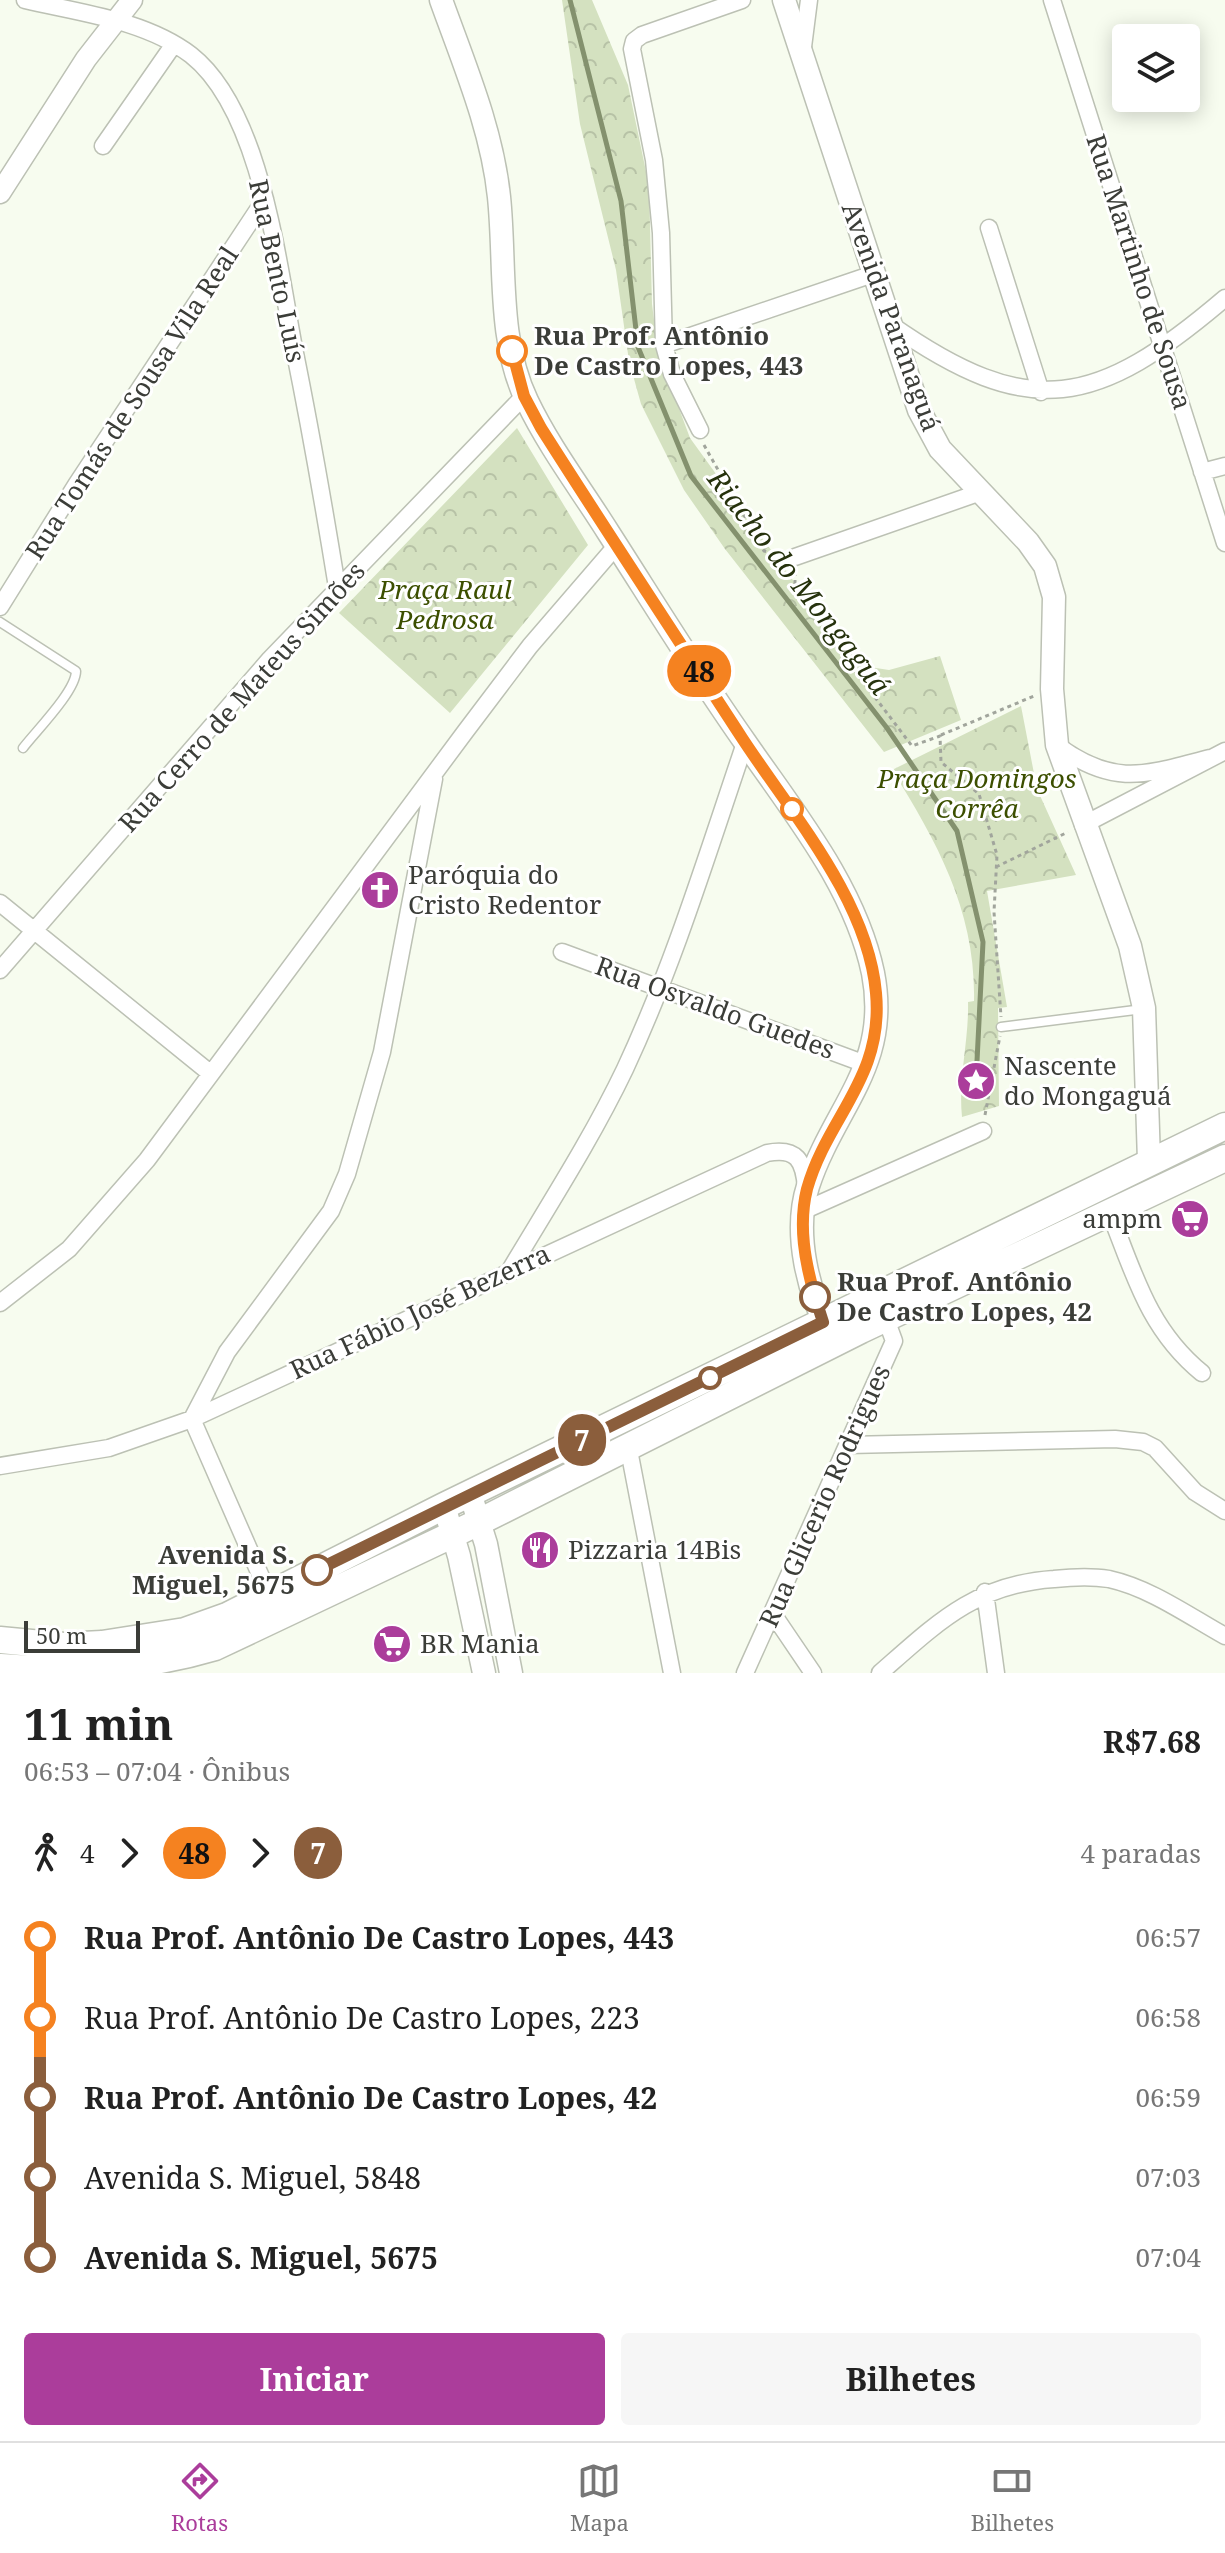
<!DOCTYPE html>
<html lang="pt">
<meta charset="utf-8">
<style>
body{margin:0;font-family:"Noto Serif",serif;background:#f6f6f6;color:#222;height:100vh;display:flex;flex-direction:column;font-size:30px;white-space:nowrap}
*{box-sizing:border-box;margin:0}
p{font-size:26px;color:#767676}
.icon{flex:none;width:44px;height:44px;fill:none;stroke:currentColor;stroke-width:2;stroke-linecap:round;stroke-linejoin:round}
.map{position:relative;height:1673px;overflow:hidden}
.details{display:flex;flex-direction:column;background:#fff;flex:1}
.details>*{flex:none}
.badge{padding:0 16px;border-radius:26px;font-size:28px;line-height:52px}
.buttons{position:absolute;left:1112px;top:24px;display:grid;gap:16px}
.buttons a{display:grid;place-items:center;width:88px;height:88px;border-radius:8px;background:#fff;box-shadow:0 4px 20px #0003;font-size:40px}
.scale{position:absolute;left:24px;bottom:20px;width:116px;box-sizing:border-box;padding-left:8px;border:4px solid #3b3d38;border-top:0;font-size:22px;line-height:28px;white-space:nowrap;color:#3b3d38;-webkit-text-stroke:6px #fff;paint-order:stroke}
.map>.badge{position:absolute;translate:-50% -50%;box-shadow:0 0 0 4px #fff}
.legs{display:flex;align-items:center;gap:12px;height:88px;padding:0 24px;font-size:26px}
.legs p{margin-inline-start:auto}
.overview{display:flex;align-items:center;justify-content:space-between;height:136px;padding:0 24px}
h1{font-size:44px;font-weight:700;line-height:60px}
.action{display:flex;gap:16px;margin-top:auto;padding:16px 24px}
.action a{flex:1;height:92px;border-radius:8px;background:#ab3d9b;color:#fff;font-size:32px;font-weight:700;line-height:92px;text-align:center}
.action a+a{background:#f6f6f6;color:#222}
ul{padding:0 24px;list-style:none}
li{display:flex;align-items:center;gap:28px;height:80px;font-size:30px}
li i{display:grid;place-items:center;width:12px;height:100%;margin:0 10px;background:currentColor}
li i::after{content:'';width:20px;height:20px;margin:-10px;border:6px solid;border-radius:50%;background:#fff}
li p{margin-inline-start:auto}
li:first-child i{background:linear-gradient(#0000 50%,currentColor 0)}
li:last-child i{background:linear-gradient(currentColor 50%,#0000 0)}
.tabs{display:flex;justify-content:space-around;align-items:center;height:112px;border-top:2px solid #e0e0e0;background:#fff;font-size:22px;color:#767676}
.tabs a{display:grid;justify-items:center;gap:4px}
.tabs .selected{color:#ab3d9b}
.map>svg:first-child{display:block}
</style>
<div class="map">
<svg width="1225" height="1673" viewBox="0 0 1225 1673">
<defs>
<pattern id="park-crowns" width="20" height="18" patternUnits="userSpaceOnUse" patternTransform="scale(2)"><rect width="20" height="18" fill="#d4e1c0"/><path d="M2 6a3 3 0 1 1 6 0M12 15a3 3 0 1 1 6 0" fill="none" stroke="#b7c2a6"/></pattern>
</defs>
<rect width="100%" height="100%" fill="#f7fcef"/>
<path fill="url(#park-crowns)" d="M562 0H592L628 85 649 186 652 304 658 352 690 438 829 630 863 666 889 670 940 656 961 720 884 752 725 549 684 490 641 404 629 361 616 270 580 124Z
M517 428 588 545 450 713 339 613Z
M1021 706 1037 789 1076 875 987 891 1007 1007 998 1008 999 1106 962 1117C958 1078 969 1041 968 1002L974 1001C976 913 938 843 892 770Z"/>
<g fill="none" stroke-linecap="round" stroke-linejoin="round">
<path stroke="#84916e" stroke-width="5" d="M570 0 621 201 638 347 691 476 887 728 957 831 983 942 976 1081"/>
<g stroke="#bcc1b4" stroke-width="11">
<path id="service" d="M0 622 76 671C76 691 36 731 23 748
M1001 1027 1143 1009"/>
</g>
<g stroke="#bcc1b4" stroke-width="19">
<path id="minor" d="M25 0C80 13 145 20 191 55 261 110 278 264 294 348 310 427 324 507 337 587
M742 0 642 35 634 41 632 49 654 160 661 233 664 345 873 274
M1052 0 1225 543
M803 47 809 0
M103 146 174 44
M989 228 1041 392
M890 324C1031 423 1097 407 1225 298
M664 345 672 374 700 430
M1202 472 1225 466
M795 557 978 493
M0 607 76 485 265 199
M1058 746C1115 788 1147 774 1210 758
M1083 825 1225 751
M0 903 210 1073
M562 952 868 1065
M0 970 270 659 524 396
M803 1211 983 1131
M1110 1213C1134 1274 1149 1330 1202 1373
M510 1270C550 1203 592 1138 625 1069 674 964 708 852 745 743
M0 1303 69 1249 147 1160 465 732 530 646 617 545
M628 1445 672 1673
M848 1445 1115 1439 1143 1442 1155 1448 1195 1492 1225 1511
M0 1466 109 1448 192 1419 767 1153C797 1147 804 1161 806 1188
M985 1592 996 1673
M269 1595 192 1419 227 1352 331 1211 347 1174 382 1052 434 779
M773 1614 813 1673
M745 1673 894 1341 886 1319
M880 1673C936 1624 975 1584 1054 1579 1072 1577 1091 1576 1109 1579 1150 1588 1189 1616 1225 1636"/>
</g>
<g stroke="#bcc1b4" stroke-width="23">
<path id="tertiary" d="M0 193 86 59 132 0"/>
</g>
<g stroke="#bcc1b4" stroke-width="25">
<path id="secondary" d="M441 0C464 64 492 129 499 197 506 264 497 339 527 401 549 447 581 489 608 532 653 602 697 674 745 742 794 813 855 887 873 973 891 1065 834 1107 808 1186 793 1233 808 1293 831 1336
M784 0 919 410 940 449 1028 542 1045 566 1054 597 1052 689 1057 745 1130 946 1144 1008 1149 1161
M470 1493 486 1544 511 1673
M444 1506 459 1556 484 1673"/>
</g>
<g stroke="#bcc1b4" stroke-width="29">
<path id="primary" d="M0 1640 63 1646 102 1644 185 1631 227 1616 444 1506 1225 1126
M0 1667C73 1673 144 1668 215 1647L479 1522 861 1330 1225 1158"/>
</g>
<path stroke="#a1a59c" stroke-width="3" stroke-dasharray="4 4" stroke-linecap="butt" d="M704 445 764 551 782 555
M795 572V592L912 746 940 736 941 762 979 794 997 855 994 912 1001 1017
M941 735 1034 696
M996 867 1068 832
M985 1115 1000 1036"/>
<use href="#service" stroke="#fff" stroke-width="8"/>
<use href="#minor" stroke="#fff" stroke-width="16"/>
<use href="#tertiary" stroke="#fff" stroke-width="20"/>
<use href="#secondary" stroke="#fff" stroke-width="22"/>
<use href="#primary" stroke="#fff" stroke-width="26"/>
</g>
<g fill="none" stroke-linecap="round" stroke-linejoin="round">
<g stroke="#fff" stroke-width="18">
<path id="line-1" d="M512 351 524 396 541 428C607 532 675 635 742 738 791 813 868 900 876 993 884 1078 827 1117 807 1189 798 1225 805 1262 815 1297"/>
</g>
<g stroke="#fff" stroke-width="18">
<path id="line-2" d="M317 1570 823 1322 815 1297"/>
</g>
<use href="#line-1" stroke="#f58220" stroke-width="12"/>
<use href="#line-2" stroke="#8b5e3c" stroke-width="12"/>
</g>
<defs>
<g id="church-disc" transform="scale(2)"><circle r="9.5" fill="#ab3d9b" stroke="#fff"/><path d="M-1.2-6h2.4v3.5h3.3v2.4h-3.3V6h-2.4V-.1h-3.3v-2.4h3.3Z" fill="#fff"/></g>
<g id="sight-disc" transform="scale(2)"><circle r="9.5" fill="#ab3d9b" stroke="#fff"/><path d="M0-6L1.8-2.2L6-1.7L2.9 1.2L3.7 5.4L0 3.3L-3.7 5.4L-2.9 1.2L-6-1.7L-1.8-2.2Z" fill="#fff"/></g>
<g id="supermarket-disc" transform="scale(2)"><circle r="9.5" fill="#ab3d9b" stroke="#fff"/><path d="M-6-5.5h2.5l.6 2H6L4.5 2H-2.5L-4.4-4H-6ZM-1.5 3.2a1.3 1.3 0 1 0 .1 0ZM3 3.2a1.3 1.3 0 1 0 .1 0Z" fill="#fff"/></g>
<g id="restaurant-disc" transform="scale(2)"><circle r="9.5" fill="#ab3d9b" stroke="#fff"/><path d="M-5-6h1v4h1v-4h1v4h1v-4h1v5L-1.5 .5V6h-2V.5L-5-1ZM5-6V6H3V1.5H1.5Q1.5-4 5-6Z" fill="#fff"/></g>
</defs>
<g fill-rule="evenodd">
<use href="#church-disc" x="380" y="890"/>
<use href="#sight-disc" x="976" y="1081"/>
<use href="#supermarket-disc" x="1190" y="1219"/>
<use href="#restaurant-disc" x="540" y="1550"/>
<use href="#supermarket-disc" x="392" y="1644"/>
</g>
<g fill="#fff" stroke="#f58220" stroke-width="4">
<circle cx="512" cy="351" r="14"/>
<circle cx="792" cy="809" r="10"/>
</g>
<g fill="#fff" stroke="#8b5e3c" stroke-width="4">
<circle cx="815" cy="1297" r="14"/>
<circle cx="710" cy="1378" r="10"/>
<circle cx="317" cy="1570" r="14"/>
</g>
<g text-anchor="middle" stroke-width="6" stroke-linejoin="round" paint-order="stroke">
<g font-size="26" fill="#3b3d38" stroke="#fff">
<text transform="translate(277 271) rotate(78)" y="9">Rua Bento Luís</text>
<text transform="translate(1139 272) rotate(72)" y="9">Rua Martinho de Sousa</text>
<text transform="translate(891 317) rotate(70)" y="9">Avenida Paranaguá</text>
<text transform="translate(132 403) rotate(-57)" y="9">Rua Tomás de Sousa Vila Real</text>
<text transform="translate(242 697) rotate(-48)" y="9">Rua Cerro de Mateus Simões</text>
<text transform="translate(715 1008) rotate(20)" y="9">Rua Osvaldo Guedes</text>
<text transform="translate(420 1312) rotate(-25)" y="9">Rua Fábio José Bezerra</text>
<text transform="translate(825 1496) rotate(-66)" y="9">Rua Glicerio Rodrigues</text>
</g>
<g font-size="26" font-weight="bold" fill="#3b3d38" stroke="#fff" text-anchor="start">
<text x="534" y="345">Rua Prof. Antônio<tspan x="534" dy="30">De Castro Lopes, 443</tspan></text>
<text x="837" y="1291">Rua Prof. Antônio<tspan x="837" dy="30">De Castro Lopes, 42</tspan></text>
<text x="295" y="1564" text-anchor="end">Avenida S.<tspan x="295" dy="30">Miguel, 5675</tspan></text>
</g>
<g font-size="26" font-style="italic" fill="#3c4f00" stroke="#fff">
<text x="445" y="599">Praça Raul<tspan x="445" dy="30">Pedrosa</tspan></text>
<text x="977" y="788">Praça Domingos<tspan x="977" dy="30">Corrêa</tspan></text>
</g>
<g font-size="26" fill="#3b3d38" stroke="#fff" text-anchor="start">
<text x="408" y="884">Paróquia do<tspan x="408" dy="30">Cristo Redentor</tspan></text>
<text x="1004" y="1075">Nascente<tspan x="1004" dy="30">do Mongaguá</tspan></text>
<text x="1162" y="1228" text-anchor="end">ampm</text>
<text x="568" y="1559">Pizzaria 14Bis</text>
<text x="420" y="1653">BR Mania</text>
</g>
<g font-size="28" font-style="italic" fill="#26320d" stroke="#fff">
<text transform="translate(799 582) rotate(52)" y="10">Riacho do Mongaguá</text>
</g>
</g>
</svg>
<div class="buttons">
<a><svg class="icon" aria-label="layers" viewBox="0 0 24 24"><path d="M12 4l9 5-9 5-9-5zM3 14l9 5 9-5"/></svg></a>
</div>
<div class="scale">50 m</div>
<b class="badge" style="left:699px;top:671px;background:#f58220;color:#111">48</b>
<b class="badge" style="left:582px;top:1440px;background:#8b5e3c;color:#fff">7</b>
</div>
<section class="details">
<div class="overview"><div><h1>11 min</h1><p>06:53 – 07:04 · Ônibus</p></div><b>R$7.68</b></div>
<div class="legs"><svg class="icon" aria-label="walk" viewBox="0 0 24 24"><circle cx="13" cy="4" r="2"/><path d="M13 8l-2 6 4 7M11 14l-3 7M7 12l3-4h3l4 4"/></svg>4<svg class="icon" aria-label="forward" viewBox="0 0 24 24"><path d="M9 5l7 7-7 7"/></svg><b class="badge" style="background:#f58220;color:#111">48</b><svg class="icon" aria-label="forward" viewBox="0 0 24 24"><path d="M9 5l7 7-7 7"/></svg><b class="badge" style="background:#8b5e3c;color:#fff">7</b><p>4 paradas</p></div>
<ul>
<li><i style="color:#f58220"></i><b>Rua Prof. Antônio De Castro Lopes, 443</b><p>06:57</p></li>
<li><i style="color:#f58220"></i><span>Rua Prof. Antônio De Castro Lopes, 223</span><p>06:58</p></li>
<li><i style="color:#8b5e3c"></i><b>Rua Prof. Antônio De Castro Lopes, 42</b><p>06:59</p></li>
<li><i style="color:#8b5e3c"></i><span>Avenida S. Miguel, 5848</span><p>07:03</p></li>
<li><i style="color:#8b5e3c"></i><b>Avenida S. Miguel, 5675</b><p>07:04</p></li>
</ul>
<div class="action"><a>Iniciar</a><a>Bilhetes</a></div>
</section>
<nav class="tabs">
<a class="selected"><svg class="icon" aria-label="directions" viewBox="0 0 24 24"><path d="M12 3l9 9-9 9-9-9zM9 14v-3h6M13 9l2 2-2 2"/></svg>Rotas</a>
<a><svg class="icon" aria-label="map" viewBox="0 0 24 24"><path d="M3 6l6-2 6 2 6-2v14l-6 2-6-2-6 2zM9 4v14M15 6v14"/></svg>Mapa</a>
<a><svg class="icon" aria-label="tickets" viewBox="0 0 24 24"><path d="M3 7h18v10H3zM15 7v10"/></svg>Bilhetes</a>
</nav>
